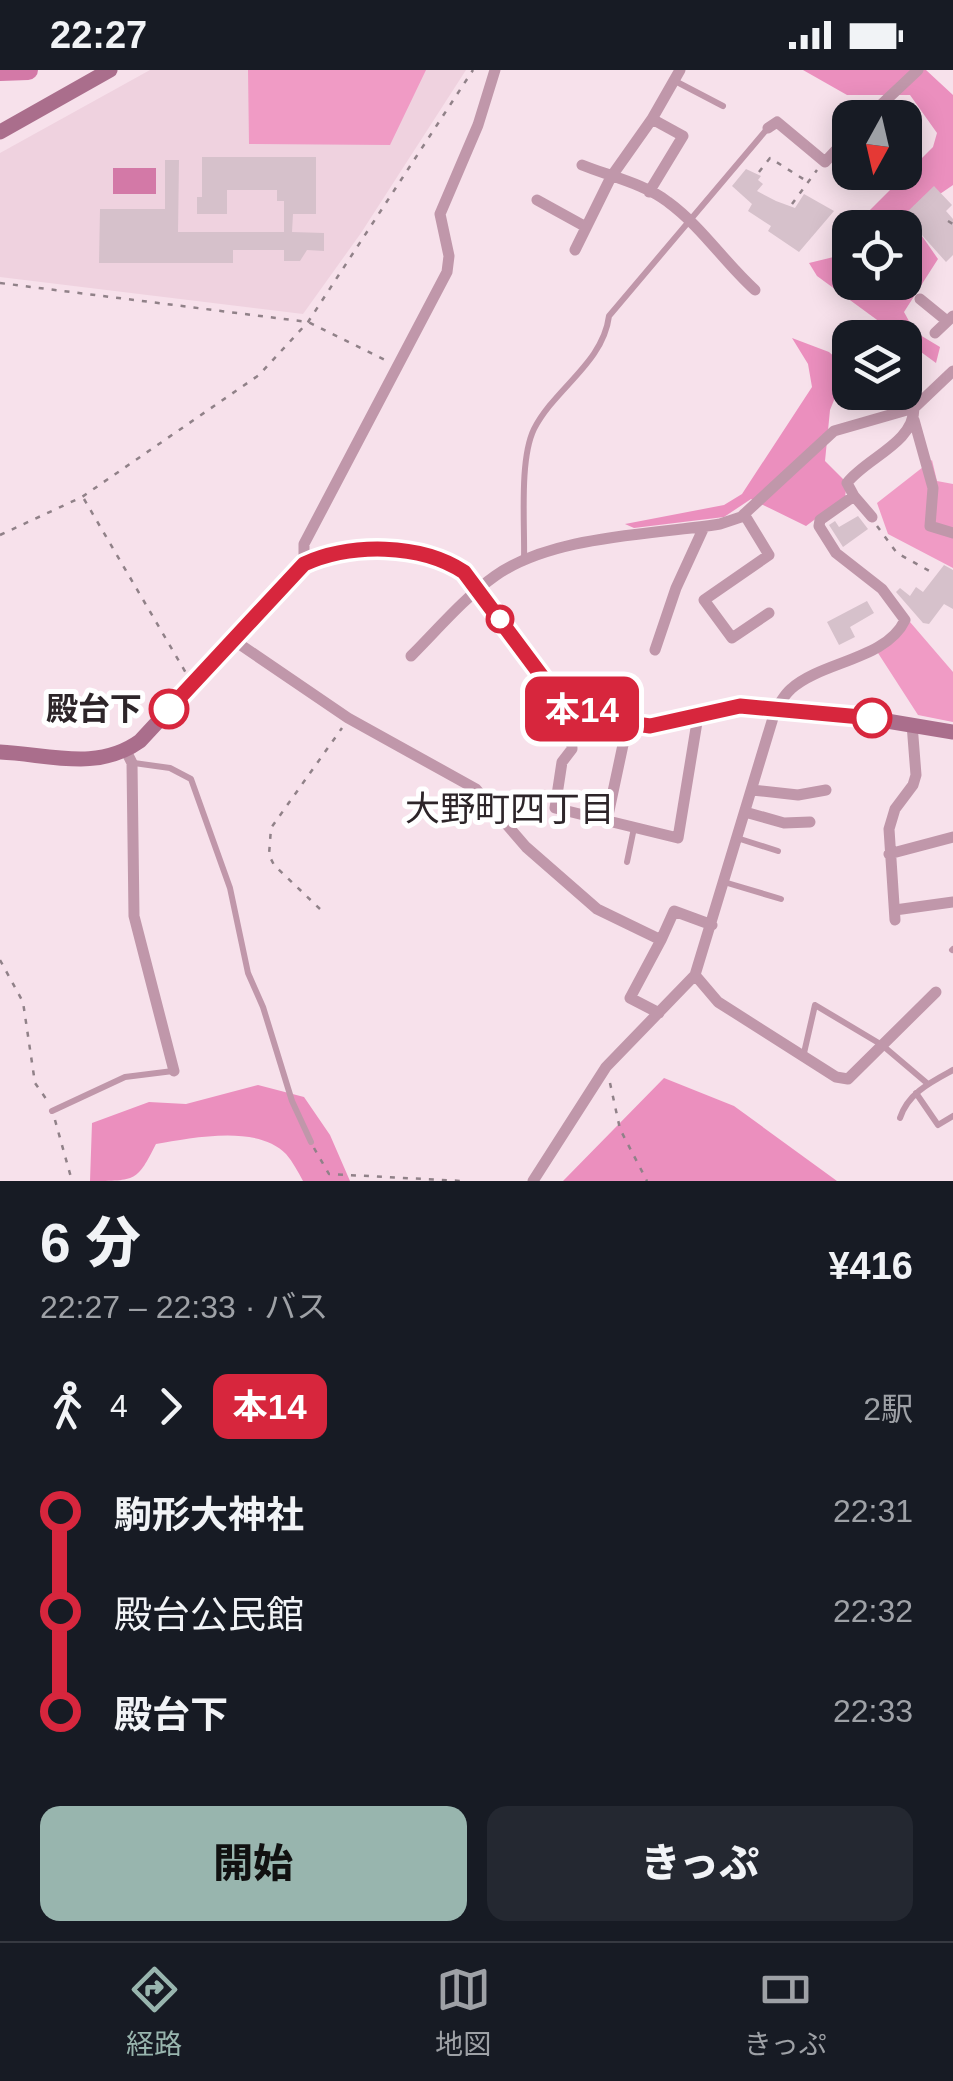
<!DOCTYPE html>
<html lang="ja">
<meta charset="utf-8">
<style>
body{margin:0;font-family:Arial,"Noto Sans JP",sans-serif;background:#242831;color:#f1f3f6;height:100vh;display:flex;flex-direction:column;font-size:38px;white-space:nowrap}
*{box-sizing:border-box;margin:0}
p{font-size:32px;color:#9ea1a6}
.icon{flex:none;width:55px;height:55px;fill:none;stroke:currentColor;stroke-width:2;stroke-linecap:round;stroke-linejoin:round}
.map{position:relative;height:1111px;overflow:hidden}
.drawer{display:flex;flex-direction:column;background:#171b24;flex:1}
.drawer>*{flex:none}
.badge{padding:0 20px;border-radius:15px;font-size:35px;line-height:65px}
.needle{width:65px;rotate:188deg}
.controls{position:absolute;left:832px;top:30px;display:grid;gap:20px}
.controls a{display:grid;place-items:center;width:90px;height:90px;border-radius:20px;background:#171b24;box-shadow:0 5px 25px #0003;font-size:50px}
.map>.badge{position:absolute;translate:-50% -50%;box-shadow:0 0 0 5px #fff}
.legs{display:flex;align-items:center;gap:15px;height:110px;padding:0 40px;font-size:32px}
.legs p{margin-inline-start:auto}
.overview{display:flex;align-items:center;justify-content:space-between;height:170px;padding:0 40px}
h1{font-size:55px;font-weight:800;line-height:75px}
.cta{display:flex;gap:20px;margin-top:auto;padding:20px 40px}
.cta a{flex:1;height:115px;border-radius:20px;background:#98b5ae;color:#111;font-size:40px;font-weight:800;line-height:115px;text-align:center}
.cta a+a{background:#242831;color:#f1f3f6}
ul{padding:0 40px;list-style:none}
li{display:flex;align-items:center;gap:35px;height:100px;font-size:38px}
li i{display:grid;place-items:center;width:15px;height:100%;margin:0 12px;background:currentColor}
li i::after{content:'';width:25px;height:25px;margin:-12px;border:8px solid;border-radius:50%;background:#171b24}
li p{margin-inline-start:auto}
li:first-child i{background:linear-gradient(#0000 50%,currentColor 0)}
li:last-child i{background:linear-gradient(currentColor 50%,#0000 0)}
.status{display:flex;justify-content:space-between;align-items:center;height:70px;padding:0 50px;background:#171b24;direction:ltr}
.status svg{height:28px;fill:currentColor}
.menu{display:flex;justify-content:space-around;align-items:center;height:140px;border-top:2px solid #363941;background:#171b24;font-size:28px;color:#9ea1a6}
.menu a{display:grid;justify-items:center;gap:5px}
.menu .current{color:#98b5ae}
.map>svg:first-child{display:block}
</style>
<div class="status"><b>22:27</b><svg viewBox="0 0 49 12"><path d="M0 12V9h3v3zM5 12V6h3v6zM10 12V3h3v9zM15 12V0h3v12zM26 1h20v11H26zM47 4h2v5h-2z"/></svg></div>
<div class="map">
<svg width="953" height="1111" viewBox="0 0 953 1111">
<rect width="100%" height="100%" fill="#f7e1eb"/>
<path fill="#efd2df" d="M150 0H466L361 163 303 244 0 207V83Z"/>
<path fill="#f09bc5" d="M248 0H426L390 75 249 74Z
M932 390 937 411 953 414V498L888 464 877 433Z
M910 552 953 602V652L918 645 878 583Z"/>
<path fill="#eb8fbe" d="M803 0H926L953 25V115L908 146 938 189 904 242 915 262 940 277 936 293 817 206 809 193 850 183V212H905V158L867 157 866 144 933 77 937 63 910 25H847Z
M792 268 829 282 847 298 830 340 825 391 847 413 845 427 806 456 751 429 724 447 634 458 625 454 724 435 742 424 812 317 808 294Z
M664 1008 734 1036 837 1111H563Z
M258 1015 304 1027 330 1065 350 1111H303C298 1102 293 1092 286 1084 257 1054 192 1068 156 1074 137 1111 137 1111 90 1111L92 1053 149 1032 186 1034Z"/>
<path fill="#d379a7" d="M113 98H156V124H113Z"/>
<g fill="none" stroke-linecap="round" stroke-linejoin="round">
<path stroke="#d379a7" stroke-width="20" d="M0 1 28 0"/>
</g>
<path fill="#d6c1cb" d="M202 87H316V144H293L292 162 324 163V181L307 180 300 191H284V180H233V193H99L100 139H165V90H179L178 162H284V131H277V120H227V144H197V127H202Z
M746 99 761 106 758 110 763 114 757 121 776 131 795 138 804 124 834 141 799 182 768 161 771 156 748 141 752 134 732 116Z
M934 116 952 135 946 141 953 149V185L946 192 904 145Z
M858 446 868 459 843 477 829 455 835 451 839 457Z
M944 495 953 500V539L944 534 929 554 923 553 896 522 900 518 910 526 916 517 923 522Z
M867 531 874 543 850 557 855 567 839 575 827 552Z"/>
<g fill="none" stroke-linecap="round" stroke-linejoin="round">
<path stroke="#908188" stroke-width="2.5" stroke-dasharray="5 8" stroke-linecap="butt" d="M759 102 770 88 808 112
M792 134 817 100
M948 151 953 154
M0 213 308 252 387 291
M84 429 186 603
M877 456 897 483 933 503
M0 465 82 427 259 305 308 252 473 0
M320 839 274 795 269 785 271 758 342 658
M0 890 23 932 35 1013 49 1033
M610 1013 620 1059 647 1111
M55 1050 72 1111
M314 1078 329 1104 462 1111"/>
<path stroke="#c097aa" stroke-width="6" d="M677 12 723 36
M524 490C525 455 519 390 534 359 555 318 603 293 609 246L767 59
M134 693 170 698 191 709 230 818 248 903 263 937 292 1031 311 1072
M737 768 778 781
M627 792 634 758
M724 812 781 829
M952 880 953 879
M804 983 815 935 882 975 928 1014
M916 1023 938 1055 953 1046
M52 1041 125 1007 173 1001
M900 1048C908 1023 931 1012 953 1000"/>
<path stroke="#c097aa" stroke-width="11" d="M867 48 918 0
M768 58 777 52 825 92 850 65
M582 95C609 106 645 114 668 132 702 157 724 192 755 220
M649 122 683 66 652 49 680 0
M537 130 586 157
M575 180 611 107 652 49
M920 229 947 251
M935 263 953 246
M914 350 933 418 930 456 953 463
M854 426 872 447
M744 444 769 485 704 530 732 568 769 543
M304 494V474L447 202 449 186 440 144 478 55 495 0
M232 569 348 648 476 719 526 777 597 839 661 870 674 841 712 855
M655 580 676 518 704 457
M411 586C438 559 464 528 495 506 553 465 652 465 720 454L741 447 834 361 914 338 953 301
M570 634 572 679 562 692 555 738 678 768 698 646
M126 681 132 693 134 846 174 1001
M752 720 798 725 826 720
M745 742 784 753 810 752
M607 750 627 656
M889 784 953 767
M895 840 953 832
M895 850 889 759 895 739 913 715 916 705 912 654
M695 905 718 932 836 1007 848 1009 936 922
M659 943 630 928 661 870
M533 1111 606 997 695 905 776 638C781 632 785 624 791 619 822 591 886 590 905 550L882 519 836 483 819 456 820 450 854 426 847 413C866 388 914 373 914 338"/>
<path stroke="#aa6e8c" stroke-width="15" d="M0 62 110 0
M0 682C48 684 97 702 140 671L304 494C351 473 420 473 464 502L549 616 570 634 602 649 651 656 741 636 863 647 953 662"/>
</g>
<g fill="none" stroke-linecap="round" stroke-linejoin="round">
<g stroke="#fff" stroke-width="22">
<path id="line-1" d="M169 639 304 494C351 473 420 473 464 502L549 616 570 634 602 649 650 656 740 636 872 648"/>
</g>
<use href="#line-1" stroke="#d7263d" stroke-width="15"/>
</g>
<g fill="#fff" stroke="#d7263d" stroke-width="5">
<circle cx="500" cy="549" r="12"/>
<circle cx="169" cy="639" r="18"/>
<circle cx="872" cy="648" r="18"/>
</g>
<g text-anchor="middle" stroke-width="10" stroke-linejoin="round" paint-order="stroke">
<g font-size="32" font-weight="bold" fill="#2d2529" stroke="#fff" text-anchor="end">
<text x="142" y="650">殿台下</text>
</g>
<g font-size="35" fill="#2d2529" stroke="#fff">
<text x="510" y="751">大野町四丁目</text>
</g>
</g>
</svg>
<div class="controls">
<a><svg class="needle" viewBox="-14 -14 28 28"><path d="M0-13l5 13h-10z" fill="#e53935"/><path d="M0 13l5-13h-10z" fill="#9ea1a6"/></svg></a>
<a><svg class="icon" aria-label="locate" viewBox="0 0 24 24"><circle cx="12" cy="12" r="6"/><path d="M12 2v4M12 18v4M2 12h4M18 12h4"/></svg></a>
<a><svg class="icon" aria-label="layers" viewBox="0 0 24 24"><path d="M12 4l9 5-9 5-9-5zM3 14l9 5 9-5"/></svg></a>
</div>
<b class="badge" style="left:582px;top:639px;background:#d7263d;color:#fff">本14</b>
</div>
<section class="drawer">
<div class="overview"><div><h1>6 分</h1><p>22:27 – 22:33 · バス</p></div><b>¥416</b></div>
<div class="legs"><svg class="icon" aria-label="walk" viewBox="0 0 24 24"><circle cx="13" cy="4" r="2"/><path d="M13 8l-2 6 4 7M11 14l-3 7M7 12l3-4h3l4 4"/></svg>4<svg class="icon" aria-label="forward" viewBox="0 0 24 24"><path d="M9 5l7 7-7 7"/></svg><b class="badge" style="background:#d7263d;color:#fff">本14</b><p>2駅</p></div>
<ul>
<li><i style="color:#d7263d"></i><b>駒形大神社</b><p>22:31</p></li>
<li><i style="color:#d7263d"></i><span>殿台公民館</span><p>22:32</p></li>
<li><i style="color:#d7263d"></i><b>殿台下</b><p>22:33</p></li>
</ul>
<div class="cta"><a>開始</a><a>きっぷ</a></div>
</section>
<nav class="menu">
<a class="current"><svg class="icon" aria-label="directions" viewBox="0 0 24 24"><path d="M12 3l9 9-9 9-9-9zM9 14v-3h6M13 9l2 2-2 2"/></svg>経路</a>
<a><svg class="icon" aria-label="map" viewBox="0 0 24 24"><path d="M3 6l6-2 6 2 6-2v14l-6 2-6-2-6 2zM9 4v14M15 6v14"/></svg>地図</a>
<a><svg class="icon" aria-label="tickets" viewBox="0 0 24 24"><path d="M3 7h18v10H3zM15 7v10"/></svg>きっぷ</a>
</nav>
